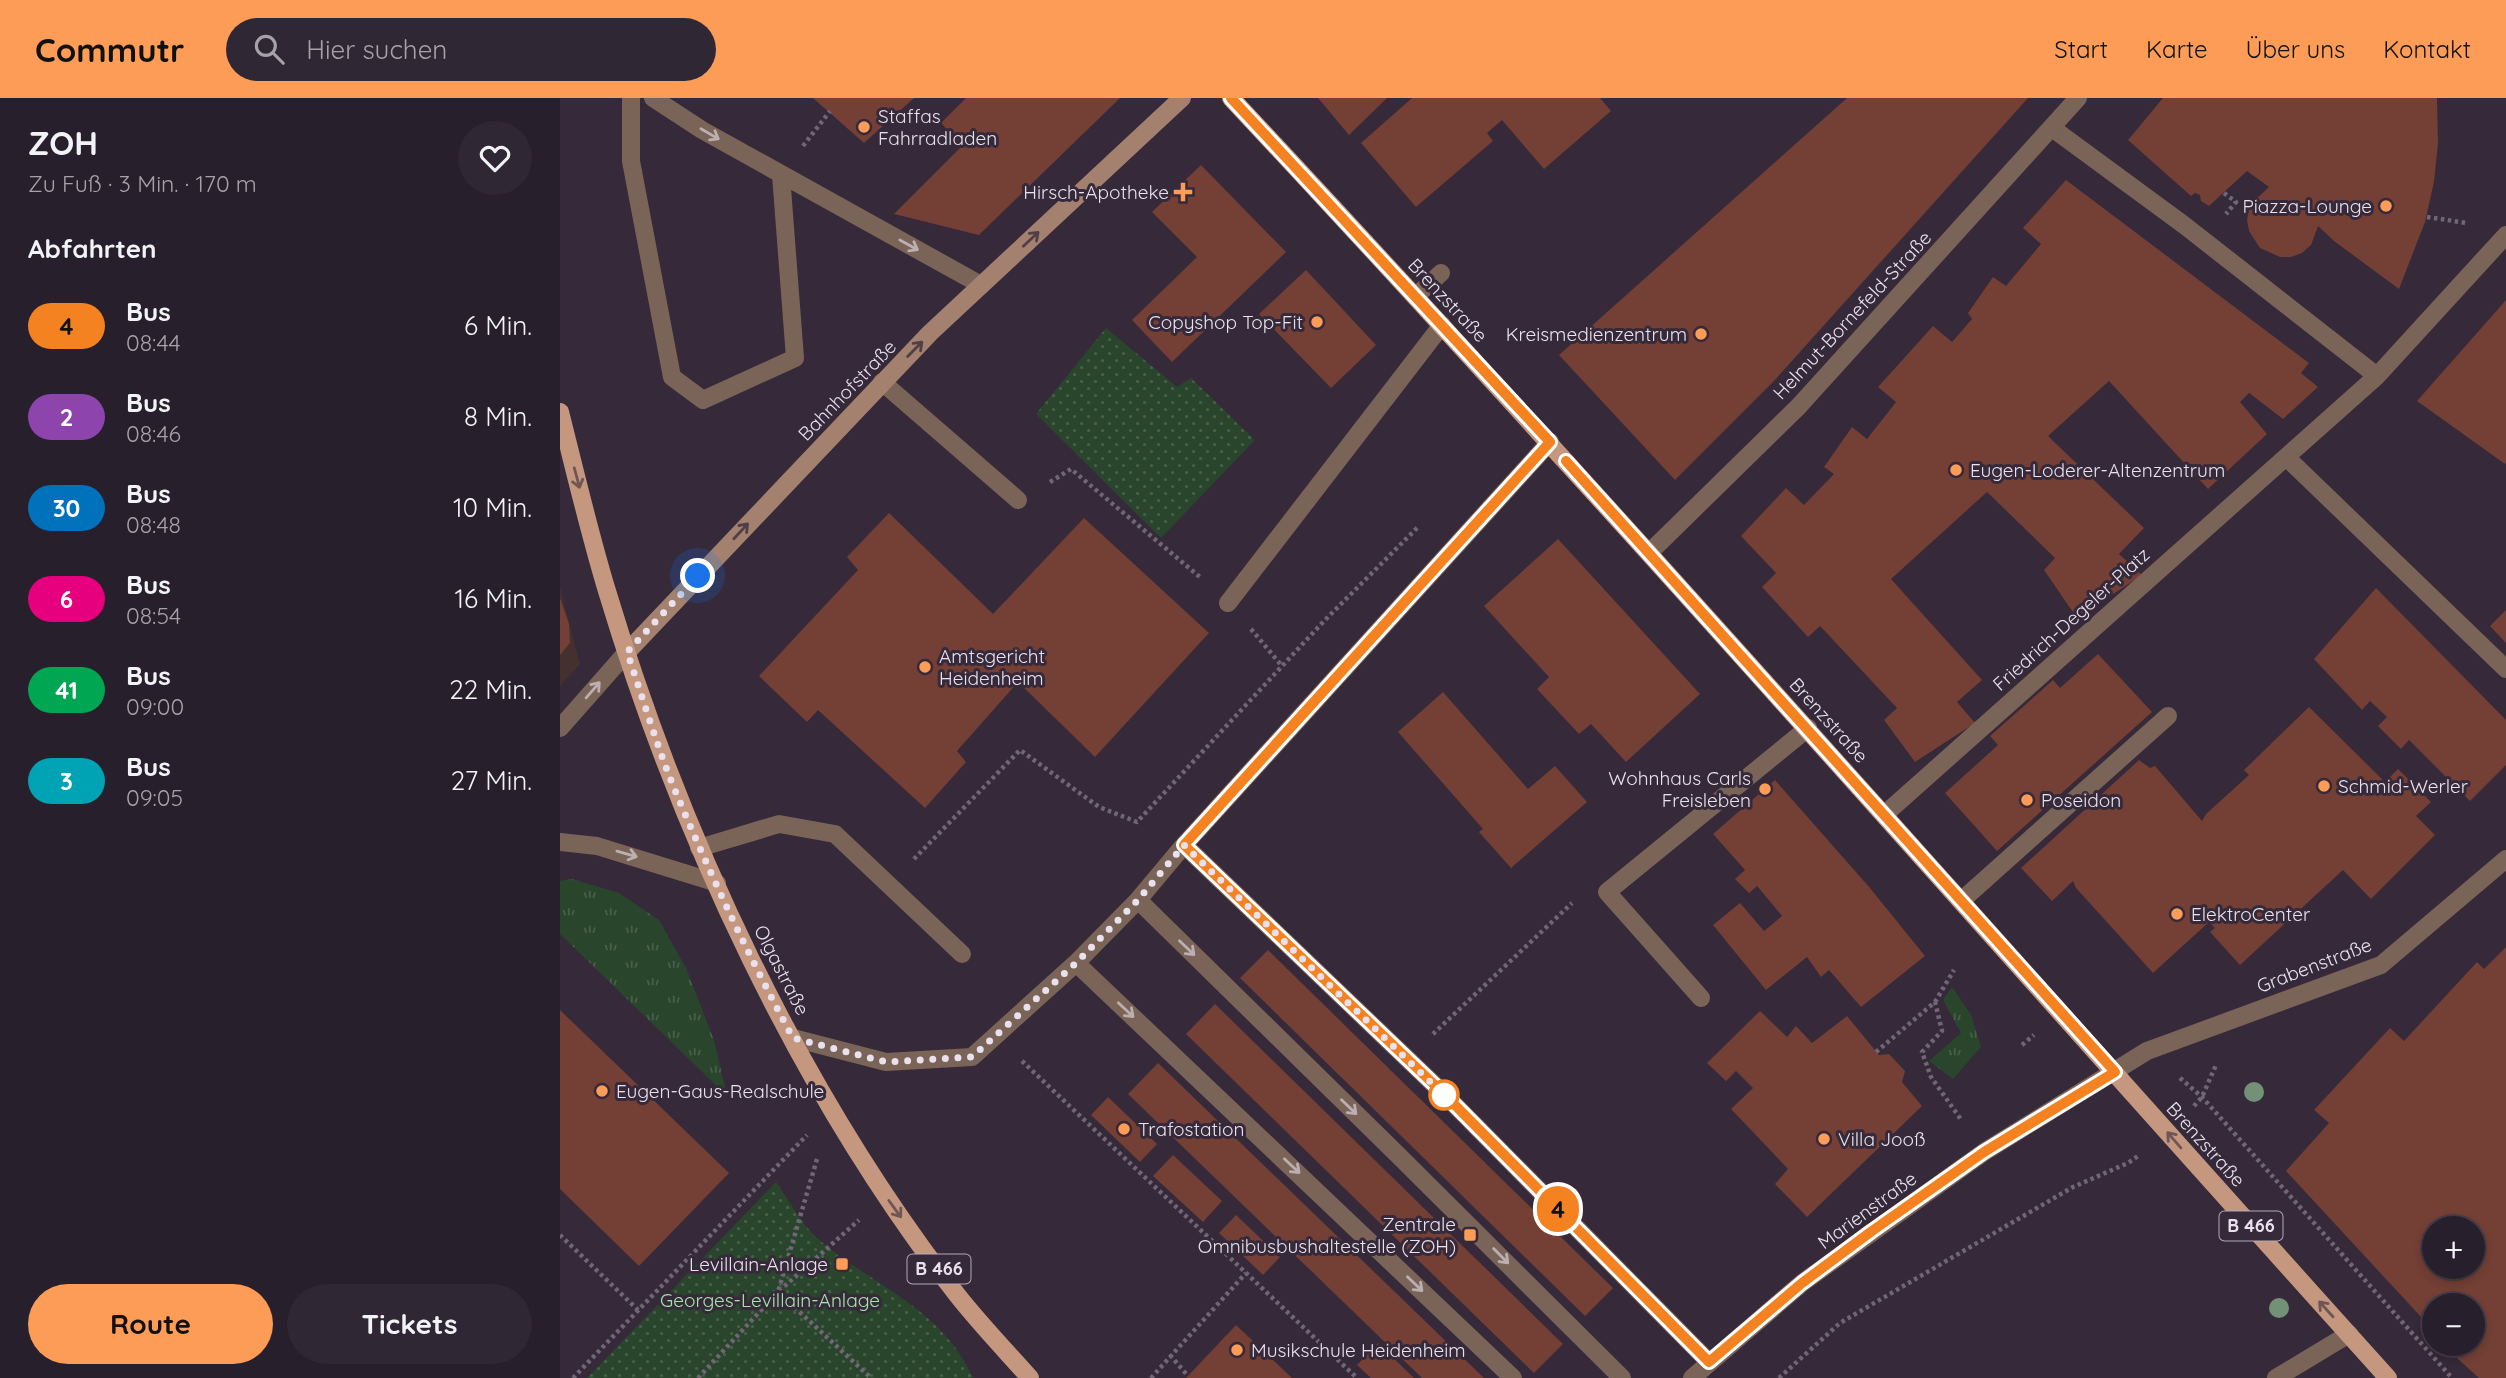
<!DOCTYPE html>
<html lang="de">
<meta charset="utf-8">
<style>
body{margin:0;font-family:Quicksand,sans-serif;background:#302734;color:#f1f3f6;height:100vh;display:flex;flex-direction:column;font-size:26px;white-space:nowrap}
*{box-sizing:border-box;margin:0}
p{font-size:23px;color:#a5a2a9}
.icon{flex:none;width:38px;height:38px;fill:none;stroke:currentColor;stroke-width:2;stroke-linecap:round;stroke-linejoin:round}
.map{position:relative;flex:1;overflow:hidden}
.panel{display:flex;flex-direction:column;background:#281f2c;width:560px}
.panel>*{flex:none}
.badge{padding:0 14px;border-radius:23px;font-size:24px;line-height:46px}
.tools{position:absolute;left:1862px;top:1118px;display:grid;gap:14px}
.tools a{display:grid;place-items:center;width:63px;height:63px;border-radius:50%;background:#281f2c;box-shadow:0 4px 10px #0003,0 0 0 2px #443d48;font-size:35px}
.you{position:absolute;width:35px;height:35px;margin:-18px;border:5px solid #fff;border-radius:50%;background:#1a73e8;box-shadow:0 0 0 10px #1a73e833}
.map>.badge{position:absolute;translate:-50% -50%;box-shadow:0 0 0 4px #fff}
h2{padding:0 28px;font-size:26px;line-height:63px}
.round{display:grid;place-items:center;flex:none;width:74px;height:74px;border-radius:37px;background:#302734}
.head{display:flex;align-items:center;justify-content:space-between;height:119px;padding:0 28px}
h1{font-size:33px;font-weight:700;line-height:52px}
.primary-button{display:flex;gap:14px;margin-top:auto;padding:14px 28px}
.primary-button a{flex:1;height:80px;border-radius:42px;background:#fd9c56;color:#111;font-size:28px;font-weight:700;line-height:80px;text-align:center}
.primary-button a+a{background:#302734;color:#f1f3f6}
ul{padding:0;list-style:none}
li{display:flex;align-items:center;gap:21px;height:91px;padding:0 28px}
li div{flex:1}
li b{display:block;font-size:26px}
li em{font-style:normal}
li .badge{min-width:77px;font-weight:700;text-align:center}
header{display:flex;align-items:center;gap:42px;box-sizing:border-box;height:98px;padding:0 35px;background:#fd9c56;color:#111}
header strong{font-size:33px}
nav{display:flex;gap:38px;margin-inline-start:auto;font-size:24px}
.search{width:490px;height:63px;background:#302734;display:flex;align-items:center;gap:18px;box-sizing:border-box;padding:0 24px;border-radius:38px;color:#a5a2a9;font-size:26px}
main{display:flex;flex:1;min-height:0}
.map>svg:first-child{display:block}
</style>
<header>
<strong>Commutr</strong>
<div class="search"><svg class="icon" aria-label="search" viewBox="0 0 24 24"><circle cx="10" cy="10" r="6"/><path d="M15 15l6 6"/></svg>Hier suchen</div>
<nav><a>Start</a><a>Karte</a><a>Über uns</a><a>Kontakt</a></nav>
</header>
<main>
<section class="panel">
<div class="head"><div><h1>ZOH</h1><p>Zu Fuß · 3 Min. · 170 m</p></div><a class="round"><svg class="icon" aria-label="heart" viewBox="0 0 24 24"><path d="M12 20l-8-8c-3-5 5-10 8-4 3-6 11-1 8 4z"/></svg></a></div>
<h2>Abfahrten</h2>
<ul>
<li><span class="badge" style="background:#f58220;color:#111">4</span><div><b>Bus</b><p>08:44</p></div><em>6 Min.</em></li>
<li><span class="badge" style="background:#8e44ad;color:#fff">2</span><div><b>Bus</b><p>08:46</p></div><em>8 Min.</em></li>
<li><span class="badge" style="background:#0072bc;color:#fff">30</span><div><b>Bus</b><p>08:48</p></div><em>10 Min.</em></li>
<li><span class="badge" style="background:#e6007e;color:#fff">6</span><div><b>Bus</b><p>08:54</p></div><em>16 Min.</em></li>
<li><span class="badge" style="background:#00a651;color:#fff">41</span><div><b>Bus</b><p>09:00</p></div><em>22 Min.</em></li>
<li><span class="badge" style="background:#00a3b4;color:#fff">3</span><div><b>Bus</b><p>09:05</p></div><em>27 Min.</em></li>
</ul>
<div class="primary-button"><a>Route</a><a>Tickets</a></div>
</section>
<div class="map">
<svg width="1946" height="1280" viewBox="0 0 1946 1280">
<defs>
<pattern id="grass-tufts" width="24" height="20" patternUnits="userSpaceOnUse" patternTransform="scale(1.75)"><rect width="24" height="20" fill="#29452c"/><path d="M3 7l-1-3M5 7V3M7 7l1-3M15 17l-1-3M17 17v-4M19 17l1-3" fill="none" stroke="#48604b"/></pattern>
<pattern id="park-dots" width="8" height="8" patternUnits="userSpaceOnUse" patternTransform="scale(1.75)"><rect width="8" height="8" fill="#29452c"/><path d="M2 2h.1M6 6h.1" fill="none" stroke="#48604b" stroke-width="1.8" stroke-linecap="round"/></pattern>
</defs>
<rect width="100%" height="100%" fill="#35293a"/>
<path fill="#44302e" d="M0 489 20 566 0 588Z"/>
<path fill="url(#grass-tufts)" d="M12 781 59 795 99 822 126 870 154 942 167 998 0 836V783Z
M1392 889 1411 917 1421 949 1393 981 1369 963 1401 935 1383 902Z"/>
<path fill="url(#park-dots)" d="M546 230 617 289 631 280 695 342 601 440 476 316Z
M216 1084C228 1101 243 1128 258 1141 313 1188 382 1210 413 1280H27Z"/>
<path fill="#743f35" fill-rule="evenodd" d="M253 0H354L304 45Z
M406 0H560L419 137 334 116 402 48 381 25Z
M758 0H827L789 37Z
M852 0H1040L1051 13 984 71 942 22 927 35 933 43 856 109 801 45Z
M1287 0H1468L1213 284 1115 382 999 257Z
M1603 0H1877L1878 45 1874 84 1865 124 1839 191 1774 143 1758 128 1751 147 1742 155 1731 159H1720L1700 150 1689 133 1687 122 1689 111 1695 102 1709 89 1687 73 1649 108 1641 103 1640 97 1635 95 1631 98 1568 42Z
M641 67 726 154 612 264 572 222 637 159 592 114Z
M1506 82 1749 265 1741 275 1758 289 1723 321 1689 295 1680 304 1707 336 1648 391 1549 283 1488 338 1584 430 1559 456 1582 477 1517 520 1484 472 1495 460 1427 394 1331 481 1422 582 1397 604 1415 625 1355 664 1324 622 1337 610 1260 528 1248 539 1202 489 1216 475 1181 438 1226 390 1244 407 1274 376 1264 369 1292 329 1307 341 1336 304 1318 289 1373 228 1392 244 1412 221 1408 215 1433 179 1446 188 1481 146 1463 130Z
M746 172 816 247 771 290 699 216Z
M1946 202V365L1945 366 1857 303Z
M329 415 433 516 524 420 649 535 535 659 458 584 397 653 406 664 365 710 258 612 247 624 199 578 298 472 287 459Z
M998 441 1140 596 1066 664 1031 626 1019 636 977 591 989 579 924 508Z
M1816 490 1946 622V667L1910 703 1849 642 1841 651 1818 628 1827 619 1810 603 1802 612 1754 561Z
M0 500 9 526 10 545 0 557Z
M1946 512V545L1930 528Z
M1538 556 1592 614 1437 753 1385 695 1438 647 1430 638 1493 582 1500 590Z
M883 594 968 691 995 668 1027 704 951 770 919 734 923 731 838 634Z
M1749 609 1825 684 1838 671 1871 704 1856 718 1875 737 1811 801 1783 772 1680 867 1650 834 1655 830 1649 824 1593 875 1516 790 1513 783 1492 803 1461 770 1579 662 1590 670 1595 668 1642 723 1646 716 1689 677 1684 672Z
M1215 682 1310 790 1365 858 1301 909 1269 872 1261 879 1247 859 1206 892 1153 827 1180 805 1204 833 1222 818 1197 788 1189 795 1175 781 1185 772 1153 736Z
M1946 849V1280H1919L1898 1261 1887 1246H1913V1208H1874V1233L1726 1073 1769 1025 1754 1012 1830 930 1844 943 1917 864 1924 871ZM1874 1130H1913V1169H1874Z
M708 852 1053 1190 1025 1218 680 880Z
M655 906 1003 1246 974 1275 626 936Z
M0 912 169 1075 79 1168 0 1091Z
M1200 913 1227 939 1236 928 1252 945 1287 918 1319 957 1329 956 1345 973 1342 984 1362 1008 1247 1119 1215 1086 1228 1071 1171 1011 1193 990 1176 973 1166 983 1147 965Z
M598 965 924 1280H862L568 996Z
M548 999 597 1046 580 1064 531 1017Z
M613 1057 662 1103 643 1124 593 1078Z
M676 1117 720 1159 703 1177 659 1135Z
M676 1227 732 1280H626Z
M818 1245 854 1280H811L797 1267Z"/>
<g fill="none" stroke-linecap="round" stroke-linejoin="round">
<path stroke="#716675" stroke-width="4.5" stroke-dasharray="3.5 3.5" stroke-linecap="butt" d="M243 48 270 13
M1664 95 1676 104 1666 116
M1867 119 1907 125
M490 384 511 371 641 480
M691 531 722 568
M354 761 460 652 539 709 577 724 765 522 858 429
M1375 904 1394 872
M873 936 1012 805
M1462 947 1474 937
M1316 954 1375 904 1382 933 1362 954 1371 979 1402 1023
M462 963 797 1280
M1620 980 1642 999 1892 1280
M1634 1008 1642 999 1656 967
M257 1061 218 1194 311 1280
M0 1137 78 1212
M610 1257 628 1278
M13 1280 247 1037
M138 1280 218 1194 299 1122
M591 1280 686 1175
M1219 1280 1280 1225 1513 1089 1568 1065 1578 1058"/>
<path stroke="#7a6357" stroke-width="18" d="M71 0V63L112 279 143 302 235 260 221 77
M93 0 142 32 421 187
M856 198 881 175
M322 284 458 402
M668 505 882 227
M624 747 883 995 1149 1264
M139 750 219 726 275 736 402 856
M578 802 840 1059 1062 1280
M1401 803 1608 618
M516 865 953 1280
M1141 900 1047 794 1248 630
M233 940 326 964 412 959 516 865 578 802 624 747 990 344
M1716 1280 1789 1236"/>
<path stroke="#7a6357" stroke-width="18" d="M1492 30 1624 127 1817 278
M1726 359 1946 571
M1325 716 1817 278 1946 137"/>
<path stroke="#7a6357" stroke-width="18" d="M1089 455 1239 308 1518 0
M0 630 67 554
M0 744 37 748 157 785
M1132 1280 1242 1185 1424 1054 1587 953 1821 867 1946 761"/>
<path stroke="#a4816e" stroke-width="18" d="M67 554 370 235 622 0"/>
<path stroke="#c5977e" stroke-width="18" d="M671 0C1064 420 1443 853 1828 1280
M0 314C15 373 29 434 47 493 121 739 240 995 398 1198 421 1227 446 1253 470 1280"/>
</g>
<g fill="#729177">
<circle cx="1694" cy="994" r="10"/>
<circle cx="1719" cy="1210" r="10"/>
</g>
<defs><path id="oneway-shaft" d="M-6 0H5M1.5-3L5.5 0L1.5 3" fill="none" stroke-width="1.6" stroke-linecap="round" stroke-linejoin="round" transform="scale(1.75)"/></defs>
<g stroke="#bdafb1">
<use href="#oneway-shaft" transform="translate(150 36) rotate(30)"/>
<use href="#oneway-shaft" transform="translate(349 147) rotate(29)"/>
<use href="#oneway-shaft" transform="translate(33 592) rotate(-49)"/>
<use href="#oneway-shaft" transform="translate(67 756) rotate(16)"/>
<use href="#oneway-shaft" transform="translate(627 850) rotate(44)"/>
<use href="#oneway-shaft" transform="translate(566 912) rotate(43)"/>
<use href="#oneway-shaft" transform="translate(789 1009) rotate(44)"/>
<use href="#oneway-shaft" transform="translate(732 1068) rotate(43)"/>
<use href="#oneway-shaft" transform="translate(941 1158) rotate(45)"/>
<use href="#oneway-shaft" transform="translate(855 1186) rotate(44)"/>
</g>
<g stroke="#513f47">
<use href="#oneway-shaft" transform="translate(471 141) rotate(-43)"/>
<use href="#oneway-shaft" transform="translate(355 251) rotate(-45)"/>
<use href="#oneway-shaft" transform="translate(181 433) rotate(-47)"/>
</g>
<g stroke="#6f5555">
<use href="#oneway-shaft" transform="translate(17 380) rotate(75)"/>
<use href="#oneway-shaft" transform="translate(1614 1042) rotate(-131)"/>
<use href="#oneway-shaft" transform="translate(335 1111) rotate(54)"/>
<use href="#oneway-shaft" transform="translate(1766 1211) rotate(-132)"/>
</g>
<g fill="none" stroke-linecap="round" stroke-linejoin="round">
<g stroke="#fff" stroke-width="16">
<path id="line" d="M671 0 990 344 624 747 883 995 1149 1264 1242 1185 1312 1133 1424 1054 1555 974 1006 363"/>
</g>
<use href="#line" stroke="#f58220" stroke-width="10"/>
<path stroke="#e9e1ed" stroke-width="7" stroke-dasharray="0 12.6" d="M138 478 67 554C82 597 95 642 112 685 148 772 188 857 233 940L326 964 412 959 516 865 578 802 624 747 884 997"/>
</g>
<g fill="#fd9c56" stroke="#35293a" stroke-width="2.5">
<circle cx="304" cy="29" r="7"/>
<path d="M619.5 83.5h7v7h7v7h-7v7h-7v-7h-7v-7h7z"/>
<circle cx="1826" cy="108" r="7"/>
<circle cx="757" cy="224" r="7"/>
<circle cx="1141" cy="236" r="7"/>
<circle cx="1396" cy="372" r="7"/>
<circle cx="365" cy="569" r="7"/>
<circle cx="1764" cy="688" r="7"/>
<circle cx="1205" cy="691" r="7"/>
<circle cx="1467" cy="702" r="7"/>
<circle cx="1617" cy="816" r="7"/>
<circle cx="42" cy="993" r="7"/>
<circle cx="564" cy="1031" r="7"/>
<circle cx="1264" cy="1041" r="7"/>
<rect x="903" y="1130" width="14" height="14" rx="3.5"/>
<rect x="275" y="1159" width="14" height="14" rx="3.5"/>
<circle cx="677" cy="1252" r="7"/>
</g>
<circle fill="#fff" stroke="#f58220" stroke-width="3.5" cx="884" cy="997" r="14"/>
<g text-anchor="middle" stroke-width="6" stroke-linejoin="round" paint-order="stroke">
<g fill="#35293a" stroke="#b3aab7" stroke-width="2">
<rect x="1659.5" y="1113.5" width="63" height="29" rx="5"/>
<rect x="347.5" y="1156.5" width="63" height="29" rx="5"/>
</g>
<g font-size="18" font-weight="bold" fill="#e9e1ed">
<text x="1691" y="1134">B 466</text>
<text x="379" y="1177">B 466</text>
</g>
<g font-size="19" fill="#e9e1ed" stroke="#35293a" text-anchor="start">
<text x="318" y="25">Staffas<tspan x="318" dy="22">Fahrradladen</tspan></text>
<text x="609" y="101" text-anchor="end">Hirsch-Apotheke</text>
<text x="1812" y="115" text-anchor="end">Piazza-Lounge</text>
<text x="743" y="231" text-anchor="end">Copyshop Top-Fit</text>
<text x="1127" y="243" text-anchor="end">Kreismedienzentrum</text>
<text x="1410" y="379">Eugen-Loderer-Altenzentrum</text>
<text x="379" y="565">Amtsgericht<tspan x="379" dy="22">Heidenheim</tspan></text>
<text x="1191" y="687" text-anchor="end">Wohnhaus Carls<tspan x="1191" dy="22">Freisleben</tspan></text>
<text x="1778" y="695">Schmid-Werler</text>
<text x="1481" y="709">Poseidon</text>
<text x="1631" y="823">ElektroCenter</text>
<text x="56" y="1000">Eugen-Gaus-Realschule</text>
<text x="578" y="1038">Trafostation</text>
<text x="1278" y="1048">Villa Jooß</text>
<text x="896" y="1133" text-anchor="end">Zentrale<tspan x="896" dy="22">Omnibusbushaltestelle (ZOH)</tspan></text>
<text x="268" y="1173" text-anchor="end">Levillain-Anlage</text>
<text x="691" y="1259">Musikschule Heidenheim</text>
</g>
<g font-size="19" fill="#e9e1ed" stroke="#35293a">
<text transform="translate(888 202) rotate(47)" y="7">Brenzstraße</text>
<text transform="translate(1292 217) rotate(-47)" y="7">Helmut-Bornefeld-Straße</text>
<text transform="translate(287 292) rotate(-46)" y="7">Bahnhofstraße</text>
<text transform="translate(1511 521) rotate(-42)" y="7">Friedrich-Degeler-Platz</text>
<text transform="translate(1269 622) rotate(48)" y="7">Brenzstraße</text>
<text transform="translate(1754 867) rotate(-21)" y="7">Grabenstraße</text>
<text transform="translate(222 872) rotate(63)" y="7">Olgastraße</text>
<text transform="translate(1646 1046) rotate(48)" y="7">Brenzstraße</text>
<text transform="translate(1307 1112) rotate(-36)" y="7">Marienstraße</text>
</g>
<g font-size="19" fill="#a4e6a9" stroke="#35293a">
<text x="210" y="1209">Georges-Levillain-Anlage</text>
</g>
</g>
</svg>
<div class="tools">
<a>+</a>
<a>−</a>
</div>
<div class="you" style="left:138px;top:478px"></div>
<b class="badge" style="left:998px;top:1111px;background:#f58220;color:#111">4</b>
</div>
</main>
